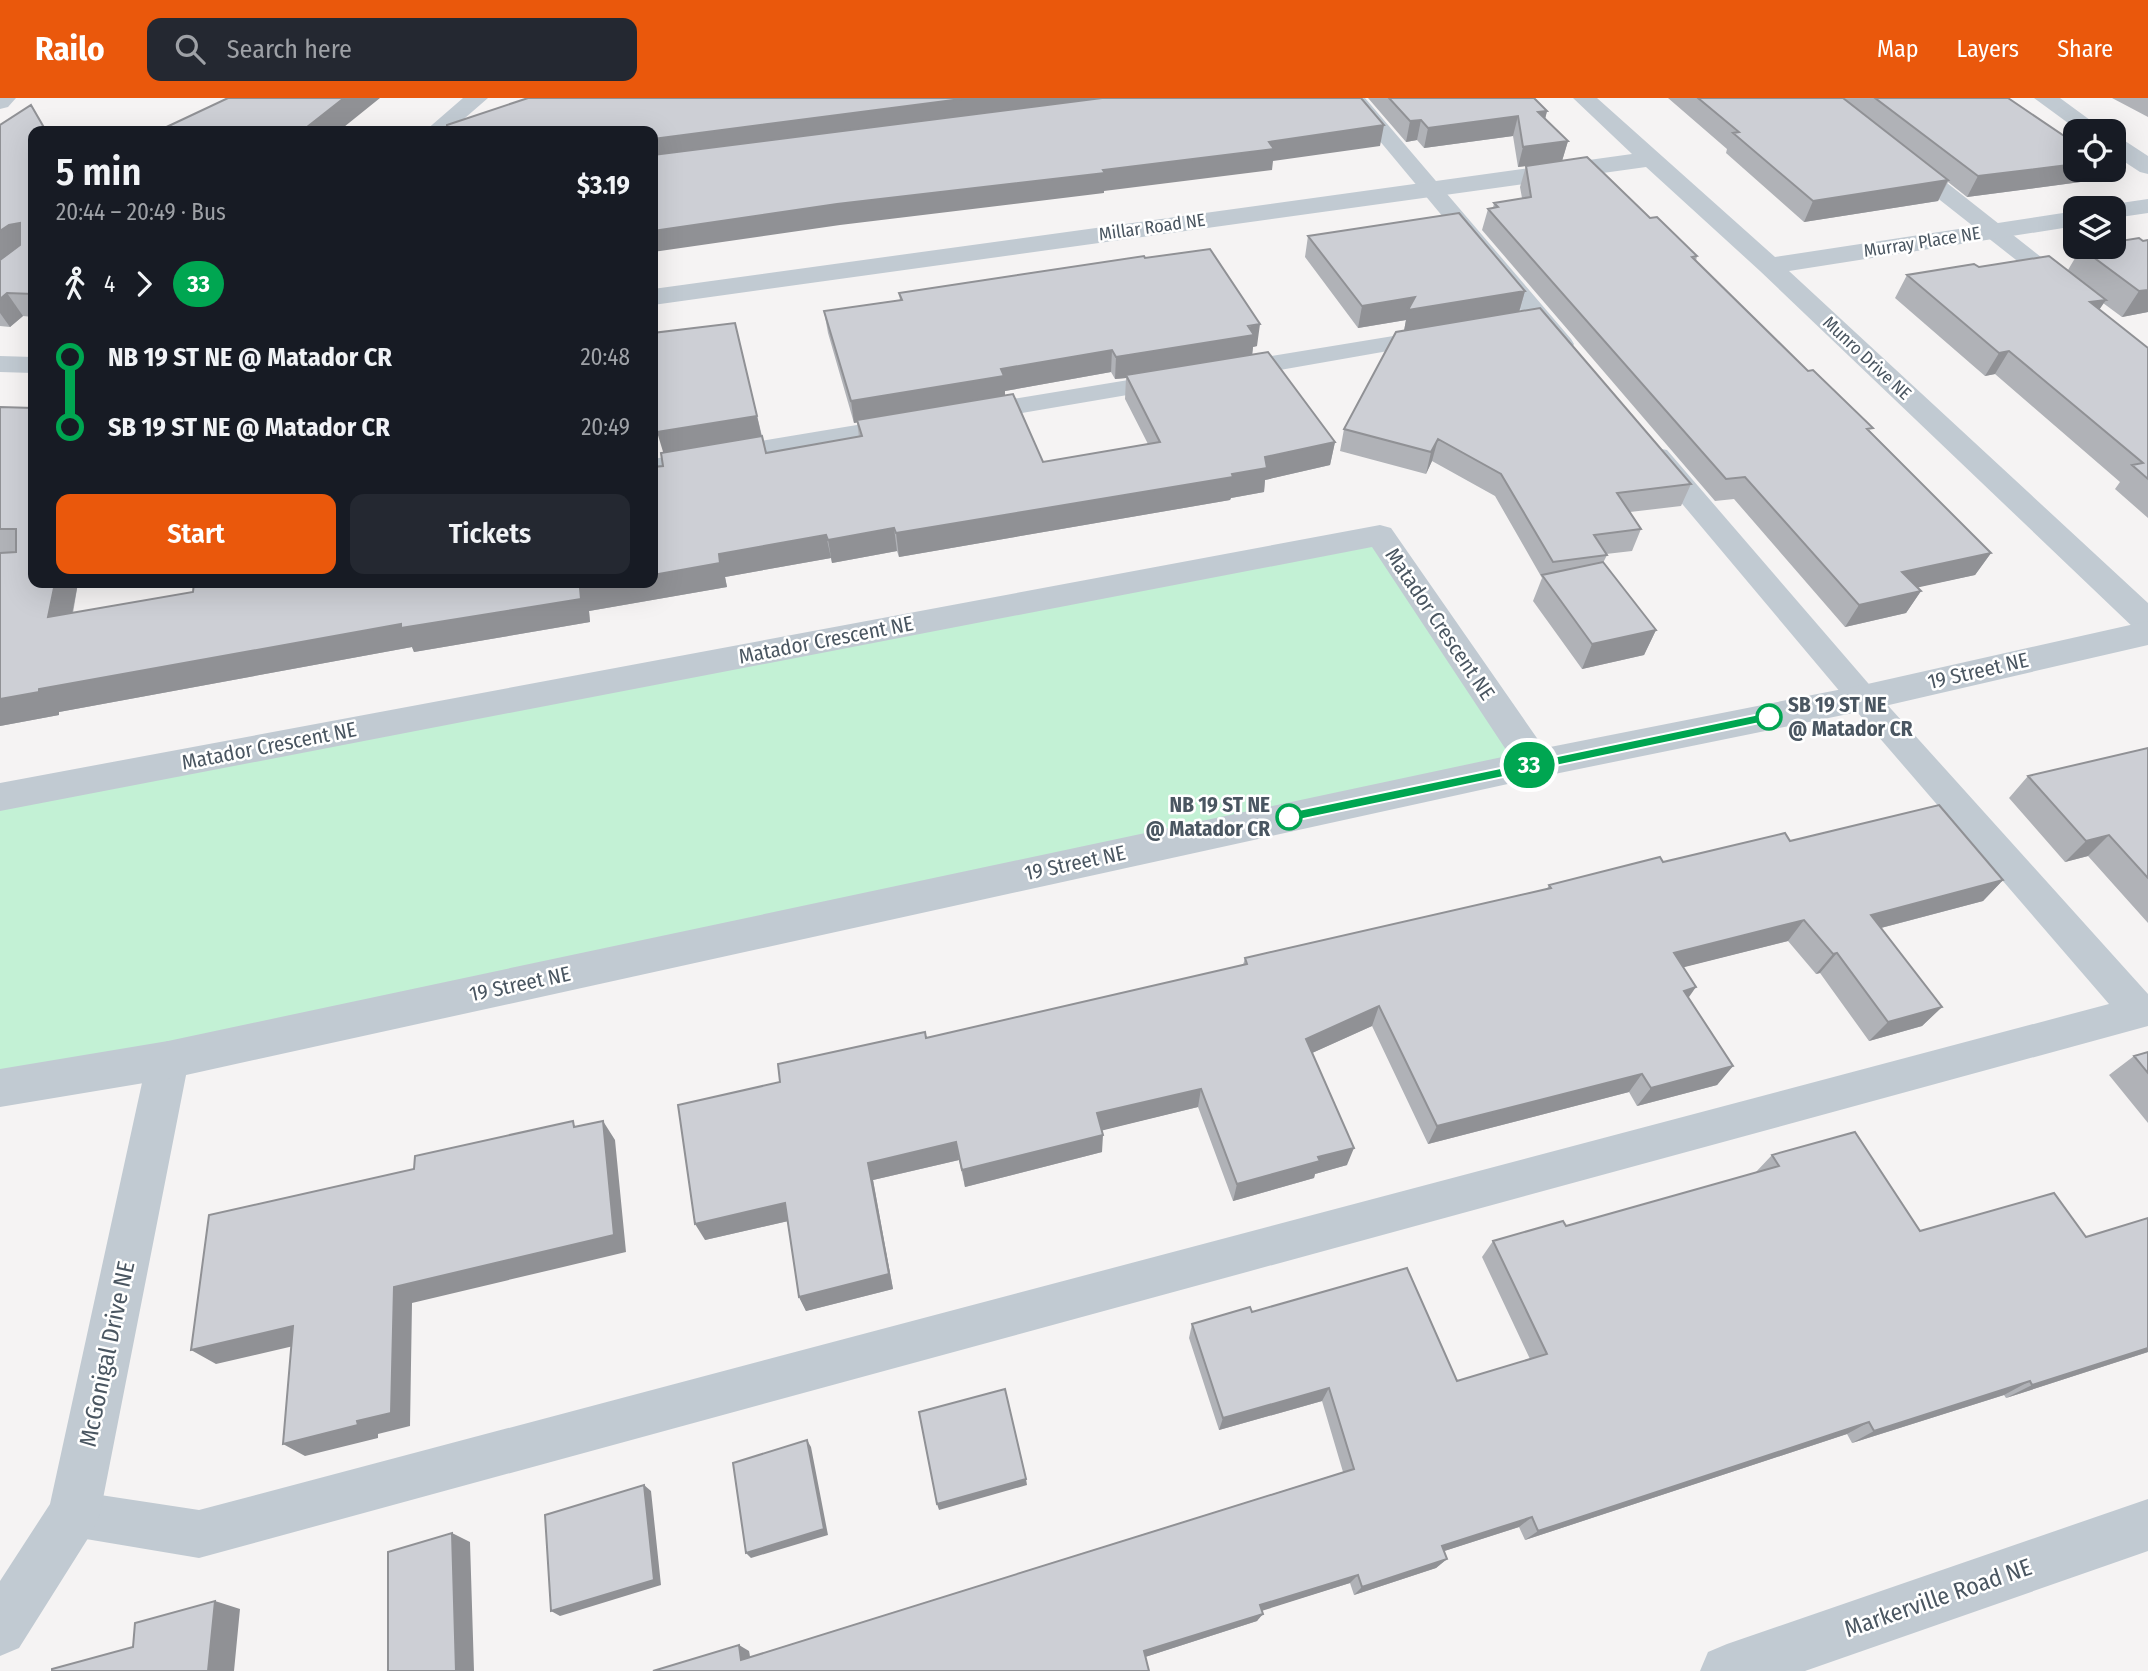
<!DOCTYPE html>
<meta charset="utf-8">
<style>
body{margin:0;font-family:"Fira Sans Condensed",sans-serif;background:#242831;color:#f1f3f6;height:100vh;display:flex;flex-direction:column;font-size:26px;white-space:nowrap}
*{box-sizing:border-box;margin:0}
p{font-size:23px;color:#9ea1a6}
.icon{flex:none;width:38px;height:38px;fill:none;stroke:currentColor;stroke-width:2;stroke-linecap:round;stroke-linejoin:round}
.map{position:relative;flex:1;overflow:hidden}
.sheet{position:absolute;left:28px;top:28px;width:630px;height:462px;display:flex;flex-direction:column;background:#171b24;border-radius:14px;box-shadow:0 7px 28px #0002}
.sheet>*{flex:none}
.badge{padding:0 14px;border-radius:23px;font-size:24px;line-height:46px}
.buttons{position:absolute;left:2063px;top:21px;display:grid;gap:14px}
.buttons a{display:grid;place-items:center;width:63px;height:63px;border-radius:14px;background:#171b24;box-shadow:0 7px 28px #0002;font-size:35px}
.map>.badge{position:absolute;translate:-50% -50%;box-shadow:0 0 0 4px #fff}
.legs{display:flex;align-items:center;gap:10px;height:77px;padding:0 28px;font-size:23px}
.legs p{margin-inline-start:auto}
.overview{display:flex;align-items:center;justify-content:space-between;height:119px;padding:0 28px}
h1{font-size:38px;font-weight:600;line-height:52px}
.cta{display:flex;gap:14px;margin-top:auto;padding:14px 28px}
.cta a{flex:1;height:80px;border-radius:14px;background:#ea580c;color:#fff;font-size:28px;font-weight:600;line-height:80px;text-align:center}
.cta a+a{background:#242831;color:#f1f3f6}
ul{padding:0 28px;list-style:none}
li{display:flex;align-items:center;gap:24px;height:70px;font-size:26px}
li i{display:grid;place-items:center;width:10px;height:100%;margin:0 9px;background:currentColor}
li i::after{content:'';width:18px;height:18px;margin:-9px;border:5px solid;border-radius:50%;background:#171b24}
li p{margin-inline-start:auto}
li:first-child i{background:linear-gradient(#0000 50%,currentColor 0)}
li:last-child i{background:linear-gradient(currentColor 50%,#0000 0)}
header{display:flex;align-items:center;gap:42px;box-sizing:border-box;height:98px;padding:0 35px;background:#ea580c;color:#fff}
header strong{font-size:33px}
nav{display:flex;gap:38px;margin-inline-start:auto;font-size:24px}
.search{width:490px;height:63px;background:#242831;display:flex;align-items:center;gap:18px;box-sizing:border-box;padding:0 24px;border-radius:14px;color:#9ea1a6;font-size:26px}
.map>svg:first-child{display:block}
</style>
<header>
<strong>Railo</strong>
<div class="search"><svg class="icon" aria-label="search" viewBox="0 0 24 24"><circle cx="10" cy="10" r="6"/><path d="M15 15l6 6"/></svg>Search here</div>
<nav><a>Map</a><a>Layers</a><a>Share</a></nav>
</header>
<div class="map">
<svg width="2148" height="1573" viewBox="0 0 2148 1573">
<rect width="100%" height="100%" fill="#f5f3f3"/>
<path fill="#c3f1d5" d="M1380 437 1535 666 0 990V699Z"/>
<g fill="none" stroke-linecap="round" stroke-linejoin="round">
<path fill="#c1cad2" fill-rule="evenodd" d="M1344 0H1365L1571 241 1574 246 1571 251 1562 253 1553 251Z
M1906 58 1914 59 2074 185 2078 190 2074 195H2058L1898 69 1895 64 1898 59Z
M1436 231 1445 233 1448 238 1445 243 1229 281 1220 278 1216 273 1220 268 1229 265Z
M1171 275 1180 278 1184 283 1180 288 970 324 961 322 957 316 961 310 970 308Z
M905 319 914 321 918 327 914 333 653 378V361Z
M1657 350 1667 352 1874 592 2148 896V928L199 1460 74 1439 57 1433 51 1416 57 1399 74 1393 199 1412 2109 906 1852 608 1647 364 1644 358 1647 352Z"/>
<path fill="#c1cad2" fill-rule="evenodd" d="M0 0H16L8 9 0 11Z
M463 0H488L450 33H425Z
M1573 0H1597L1775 159 2076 113V128L1789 173 2148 505V535L2136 532 1760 173 1646 69 653 207V191L1632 56Z
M2034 0H2060L2105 33H2079Z
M2114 39 2122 41 2148 58V76L2140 74 2114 57Z
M2148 101V115L2114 120V110H2104L2114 106Z
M0 258 33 259V275L0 274Z
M1380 427 1391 430 1548 656 1553 666 1548 676 1535 680 1522 676 1372 449 0 713V685Z
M168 943 183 949 189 962 100 1416 92 1434 19 1550 0 1558V1483L50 1406 147 962 153 949Z
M2148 1401V1453L1805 1573H1700L1708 1554 1727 1546Z"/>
<path fill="#c1cad2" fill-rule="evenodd" d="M2148 523V547L1863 613 1535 680 168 981 0 1009V971L168 943 1535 652 1863 587Z"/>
</g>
<path fill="#b0b2b7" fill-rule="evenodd" d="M1368 0H1534L1547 13 1545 21 1568 43 1562 63 1650 120 1697 158 1696 163 1871 334 1991 455 1975 477 1917 489 1921 493 1906 515 1845 529 1734 401 1715 403 1482 132 1488 111 1493 110 1494 105 1522 100 1520 89 1526 68 1518 69 1513 38 1424 50 1417 42 1406 44Z
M1668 0H2008L2076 72H2095L2088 83 1967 99 1948 84 1938 103 1804 124 1726 55 1727 51Z
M2112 0H2148V19Z
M0 27 33 33V219L23 218 10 229 0 228Z
M1308 138 1525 193 1519 214 1691 386 1681 408 1630 414 1641 431 1632 453 1606 456 1607 457 1603 465 1656 532 1644 557 1582 571 1533 503 1542 480 1495 398 1432 363 1426 376 1340 353 1344 331 1404 233 1406 222 1358 230 1305 159Z
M2148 142V214L2122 219 2103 205 2099 212 2148 250V420L2115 391 2120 384 1995 276 1985 278 1895 200 1907 177 1979 169 2068 172 2081 150Z
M1145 160 1257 248 1253 249 1252 256 1335 344 1330 367 1265 382 1264 394 1231 400 1230 402 899 459 897 453 832 465 831 460 725 479 727 489 589 513 590 524 414 554 412 549 59 614V617L0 628V309L78 485 73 515 193 494 663 368V354L735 225 766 355 859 339 857 324 854 325 828 235 824 213 900 202 899 195ZM1111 274 1115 281 1126 280 1125 301 1148 346 1043 364 1005 297V293Z
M2148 650V825L2088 758 2065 764 2009 700 2028 678Z
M1790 743 2003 782 1983 803 1881 830 1942 909 1922 928 1869 943 1820 875 1816 876 1788 843 1683 869 1689 900 1733 968 1717 987 1637 1008 1629 994 1428 1046 1372 928 1312 955 1347 1067 1315 1076 1314 1080 1233 1103 1198 1009 1102 1032V1054L965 1089 959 1062 873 1082 893 1191 806 1213 799 1199 788 1123 705 1142 780 984 926 940 1243 867 1245 860 1547 791 1549 787 1663 764Z
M2148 954V1025L2109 977 2134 958Z
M1772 1057 1920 1133 2086 1139 2148 1120V1254L2006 1300 2004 1297 1852 1345 1847 1336 1525 1442 1519 1429 1444 1453 1447 1461 1436 1470 1354 1497 1350 1485 1262 1512 1257 1523 1145 1559 653 1573 749 1553 750 1559 1343 1374 1322 1303 1219 1332 1189 1240 1192 1226 1252 1214 1457 1283 1530 1261 1482 1159 1493 1143 1566 1128 1755 1075Z"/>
<path fill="#909195" d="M344 0H380L339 33H302Z
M969 0H1124L653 62V41Z
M1547 13 1542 33 1538 14Z
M1518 18 1513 38 1424 50 1428 30Z
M1421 22 1417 42 1406 44 1410 23Z
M1384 27 1380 48 1273 63 1272 72 1104 93V95L840 127 653 154V133L837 106 1103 72 1269 44Z
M1568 43 1562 63 1518 69 1523 49Z
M2076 66V72H2095L2088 83 1967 99 1978 78Z
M1948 82 1938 103 1804 124 1813 103Z
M20 125 33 146 0 168V133L9 127Z
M2148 192V214L2122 219 2139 193Z
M1525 193 1519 214 1404 233 1406 222 1358 230 1362 208 1415 199Z
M7 195 23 218 10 229 0 215V201Z
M2106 202 2090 225V204Z
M1260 226 1257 248 1253 249 1252 259 1126 277V280L1115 281 1116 259Z
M1112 252 1111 274 1005 293V300L854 325 851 303 1001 271Z
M2009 253 1995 276 1985 278 1999 255Z
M757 318 762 340 664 357 657 334Z
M1438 341 1432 363 1426 376 1431 354Z
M1335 344 1330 367 1265 382 1264 394 1231 400 1230 402 899 459 896 435Z
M894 430 897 453 832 465 828 442Z
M826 437 831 460 725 479 727 489 589 513 590 524 414 554 412 549 59 614V617L0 628V601L39 591 610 485H653V477L719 456Z
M1991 455 1975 477 1888 496 1902 474Z
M55 485H78L67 542 48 519Z
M1921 493 1906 515 1845 529 1859 507Z
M1656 532 1644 557 1582 571 1592 546Z
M2109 737 2088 758 2065 764 2086 743Z
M2003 782 1983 803 1854 837 1871 817Z
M1804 822 1788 843 1661 875 1674 855Z
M1837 855 1820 875 1816 876 1833 856Z
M1696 889 1682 909 1684 893Z
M1379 908 1372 928 1301 960 1306 941Z
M1942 909 1922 928 1869 943 1888 924Z
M1733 968 1717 987 1637 1008 1651 990Z
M1642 976 1629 994 1428 1046 1437 1028Z
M1201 991 1198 1009 1096 1034 1097 1015Z
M603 1023 615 1042 626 1154 412 1205 410 1328 378 1336V1340L305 1358 283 1346 357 1323 394 1189Z
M1103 1037 1102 1054 965 1089 962 1072Z
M956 1044 959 1062 873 1082 893 1191 806 1213 799 1199 868 1065Z
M1354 1050 1347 1067 1315 1076 1314 1080 1233 1103 1237 1086 1318 1059Z
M785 1105 793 1122 705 1142 695 1126Z
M293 1228 315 1243 216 1266 191 1252Z
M2148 1250V1254L2006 1300 2032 1287Z
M2030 1283 2004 1297 1852 1345 1874 1333Z
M1329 1290 1322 1303 1219 1332 1223 1320Z
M1869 1324 1847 1336 1525 1442 1538 1433Z
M807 1342 811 1349 828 1437 751 1460 746 1455Z
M1026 1381 1027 1387 939 1412 937 1406Z
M644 1387 651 1393 661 1487 560 1518 551 1513Z
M1532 1419 1519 1429 1432 1457 1442 1448Z
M452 1435 470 1444 474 1573H456Z
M1447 1461 1436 1470 1354 1497 1362 1489Z
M1358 1477 1350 1485 1255 1515 1260 1507Z
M215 1503 240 1511 234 1573H208Z
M1263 1516 1257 1523 1142 1560 1144 1553Z
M739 1547 749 1553 751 1568 741 1562Z"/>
<path fill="#cdcfd5" stroke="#909195" stroke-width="2" d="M228 0H344L302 33H158Z
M528 0H969L653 41V33H447V27Z
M1102 0H1361L1384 27 1269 44 1274 51 1103 72 1105 75 837 106 653 133V57Z
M1389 0H1534L1547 13 1538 14 1568 43 1523 49 1518 18 1428 30 1421 22 1410 23Z
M1698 0H1843L1948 82 1813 103 1733 35 1739 34Z
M1875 0H2008L2076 46V66L1978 78Z
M31 7 46 33H33V196L7 195 0 201V162L20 147V125L9 127 0 133V27Z
M1587 59 1650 120 1657 119 1697 158 1692 159 1808 273 1813 272 1873 330 1867 331 1991 455 1902 474 1921 493 1859 507 1745 379 1726 381 1488 111 1498 109 1494 105 1531 99 1526 68Z
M1459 115 1525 193 1408 212 1415 199 1362 208 1308 138Z
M2139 140 2143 143 2148 142V192L2139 193 2081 150 2114 149V144Z
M1210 151 1260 226 1248 228 1254 237 1116 259 1112 252 1001 271 1004 278 851 303 824 213 902 202 899 195 1144 158 1145 160Z
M2049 158 2106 202 2090 204 2148 250V381L2132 367 2143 365 2009 253 1999 255 1907 177 1974 166 1979 169Z
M1540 210 1691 386 1617 395 1641 431 1594 437 1607 457 1553 464 1501 376 1438 341 1431 354 1344 331 1396 234Z
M735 225 757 318 657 334 653 309V235Z
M1268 254 1335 344 1265 359 1267 370 1232 376 1233 379 896 435 894 430 828 442 826 437 719 456 720 465 653 477V369L663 368 661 355 762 338 766 355 862 338 857 322 1013 296 1043 364 1160 344 1126 277Z
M0 309 33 310V485H55L48 519 193 494 194 485H610L580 490 581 501 401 530V526L39 591V594L0 601V455L16 454V431H0Z
M1603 464 1656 532 1592 546 1542 477Z
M2148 650V780L2109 737 2086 743 2028 678Z
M1939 707 2003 782 1871 817 1942 909 1888 924 1837 855 1833 856 1804 822 1674 855 1696 889 1684 893 1733 968 1651 990 1642 976 1437 1028 1379 908 1306 941 1354 1050 1318 1059 1320 1063 1237 1086 1201 991 1097 1015 1103 1037 962 1072 956 1044 868 1065 889 1176 799 1199 785 1105 695 1126 678 1007 780 984 778 966 925 934 926 940 1247 866 1245 860 1551 790 1549 787 1660 759 1663 764 1785 735 1790 743Z
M2148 954V975L2134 958Z
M573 1023 574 1029 603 1023 614 1137 394 1189 391 1315 357 1323 358 1327 283 1346 293 1228 191 1252 209 1117 414 1071 415 1058Z
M1855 1034 1920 1133 2054 1095 2086 1139 2148 1120V1250L2032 1287 2030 1283 1874 1333 1869 1324 1538 1433 1532 1419 1442 1448 1447 1461 1362 1489 1358 1477 1260 1507 1263 1516 1144 1553 1149 1573H653L739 1547 741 1562 1354 1371 1329 1290 1223 1320 1192 1226 1250 1209 1252 1214 1407 1170 1457 1283 1547 1256 1493 1143 1563 1123 1566 1128 1779 1068 1772 1057Z
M1005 1291 1026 1381 937 1406 919 1314Z
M807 1342 824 1431 746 1455 733 1365Z
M644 1387 654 1482 551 1513 545 1417Z
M452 1435 456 1573H388V1454Z
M215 1503 208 1573H52V1571L133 1549 135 1525Z"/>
<path fill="#00a651" stroke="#fff" stroke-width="2" d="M1769 614 1774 615V622L1289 724 1282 719 1289 714Z"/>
<g fill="#fff" stroke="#00a651" stroke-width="3.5">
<circle cx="1769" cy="619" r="12"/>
<circle cx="1289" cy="719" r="12"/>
</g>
<g text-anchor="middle" stroke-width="5" stroke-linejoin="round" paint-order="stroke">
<g font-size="18" fill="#4a5661" stroke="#fff">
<text transform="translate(1152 129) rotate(-8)" y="6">Millar Road NE</text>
<text transform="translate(1922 144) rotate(-9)" y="6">Murray Place NE</text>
<text transform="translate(1867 260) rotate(43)" y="6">Munro Drive NE</text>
</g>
<g font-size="21" fill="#4a5661" stroke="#fff">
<text transform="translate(1440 526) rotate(56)" y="7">Matador Crescent NE</text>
<text transform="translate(826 542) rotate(-11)" y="7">Matador Crescent NE</text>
<text transform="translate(1978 573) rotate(-13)" y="7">19 Street NE</text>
<text transform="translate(269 648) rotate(-11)" y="7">Matador Crescent NE</text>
<text transform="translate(1075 765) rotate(-12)" y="7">19 Street NE</text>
<text transform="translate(520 886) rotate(-12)" y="7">19 Street NE</text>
</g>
<g font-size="21" font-weight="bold" fill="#4a5661" stroke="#fff" text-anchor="start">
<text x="1788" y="614">SB 19 ST NE<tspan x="1788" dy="24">@ Matador CR</tspan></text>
<text x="1270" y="714" text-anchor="end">NB 19 ST NE<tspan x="1270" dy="24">@ Matador CR</tspan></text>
</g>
<g font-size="24" fill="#4a5661" stroke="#fff">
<text transform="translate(107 1256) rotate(-78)" y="8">McGonigal Drive NE</text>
<text transform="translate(1938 1500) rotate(-19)" y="8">Markerville Road NE</text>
</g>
</g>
</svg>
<div class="buttons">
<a><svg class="icon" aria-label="locate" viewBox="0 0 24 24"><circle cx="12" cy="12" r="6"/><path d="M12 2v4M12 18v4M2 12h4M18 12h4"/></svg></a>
<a><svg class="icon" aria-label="layers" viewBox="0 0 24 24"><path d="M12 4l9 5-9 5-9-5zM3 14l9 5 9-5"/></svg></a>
</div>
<b class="badge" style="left:1529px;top:667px;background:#00a651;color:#fff">33</b>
<section class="sheet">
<div class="overview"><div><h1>5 min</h1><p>20:44 – 20:49 · Bus</p></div><b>$3.19</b></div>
<div class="legs"><svg class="icon" aria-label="walk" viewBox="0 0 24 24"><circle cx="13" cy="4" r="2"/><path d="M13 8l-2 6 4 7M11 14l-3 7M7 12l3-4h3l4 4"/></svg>4<svg class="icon" aria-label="forward" viewBox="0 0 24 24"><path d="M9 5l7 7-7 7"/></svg><b class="badge" style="background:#00a651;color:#fff">33</b></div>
<ul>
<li><i style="color:#00a651"></i><b>NB 19 ST NE @ Matador CR</b><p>20:48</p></li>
<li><i style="color:#00a651"></i><b>SB 19 ST NE @ Matador CR</b><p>20:49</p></li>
</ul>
<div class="cta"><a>Start</a><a>Tickets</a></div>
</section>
</div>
